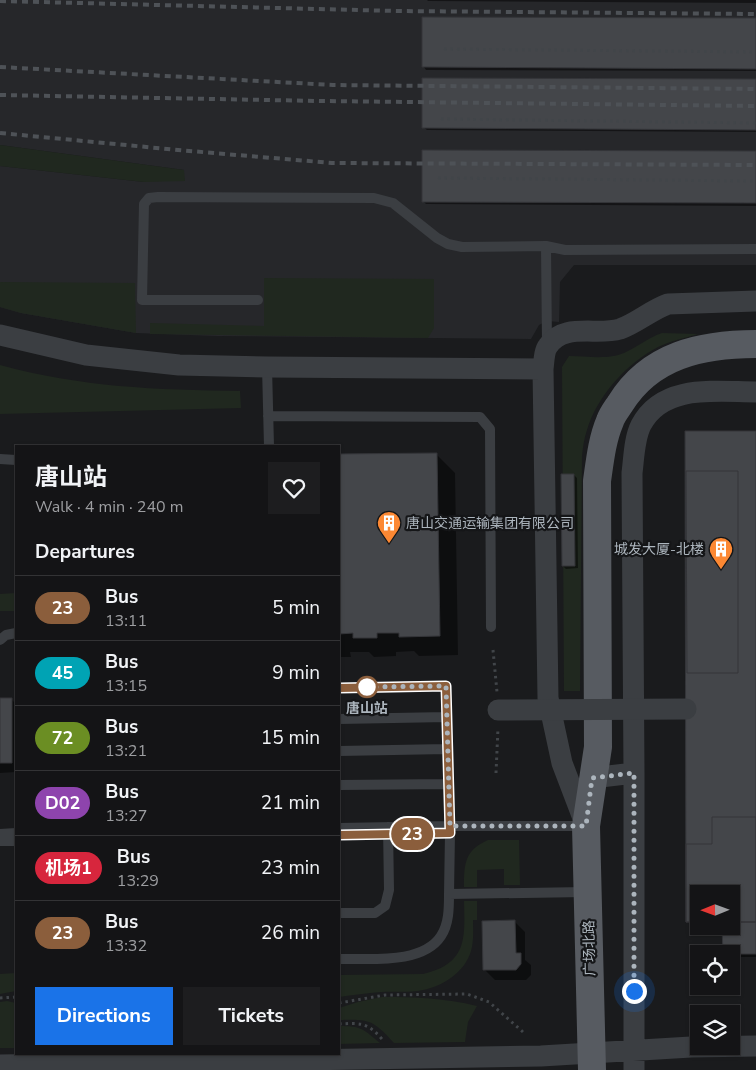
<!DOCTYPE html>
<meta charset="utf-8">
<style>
body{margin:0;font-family:"Nunito Sans","Noto Sans SC",sans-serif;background:#1d1d1f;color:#f1f3f6;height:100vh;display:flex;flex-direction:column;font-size:19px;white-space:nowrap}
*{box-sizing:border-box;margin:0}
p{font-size:16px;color:#9d9ea1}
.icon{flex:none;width:28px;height:28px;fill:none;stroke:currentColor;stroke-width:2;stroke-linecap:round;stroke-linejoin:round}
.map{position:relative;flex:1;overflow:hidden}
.drawer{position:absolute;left:15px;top:445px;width:325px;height:610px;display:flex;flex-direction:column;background:#141416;border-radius:0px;box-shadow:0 1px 4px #0004,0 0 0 1px #333335}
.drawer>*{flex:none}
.badge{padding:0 10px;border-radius:16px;font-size:18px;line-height:32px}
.needle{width:32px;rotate:269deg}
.buttons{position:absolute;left:690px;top:885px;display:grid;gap:10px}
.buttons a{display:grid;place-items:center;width:50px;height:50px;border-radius:0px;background:#141416;box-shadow:0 1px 4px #0004,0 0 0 1px #333335;font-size:25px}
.you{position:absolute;width:25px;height:25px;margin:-12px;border:4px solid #fff;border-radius:50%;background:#1a73e8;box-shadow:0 0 0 8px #1a73e833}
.map>.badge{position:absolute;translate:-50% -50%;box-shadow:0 0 0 2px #fff}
h2{padding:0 20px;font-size:19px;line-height:45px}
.round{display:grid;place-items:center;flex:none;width:52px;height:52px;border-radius:0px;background:#1d1d1f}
.headline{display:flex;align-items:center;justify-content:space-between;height:85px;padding:0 20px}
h1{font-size:24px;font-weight:700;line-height:38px}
.primary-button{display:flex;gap:10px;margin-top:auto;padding:10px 20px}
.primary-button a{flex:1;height:58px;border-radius:0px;background:#1a73e8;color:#fff;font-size:20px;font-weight:700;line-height:58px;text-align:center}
.primary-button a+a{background:#1d1d1f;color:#f1f3f6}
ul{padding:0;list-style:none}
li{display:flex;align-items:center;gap:15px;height:65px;padding:0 20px;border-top:1px solid #333335}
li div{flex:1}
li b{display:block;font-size:19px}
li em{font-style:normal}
li .badge{min-width:55px;font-weight:700;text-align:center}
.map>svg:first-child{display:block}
</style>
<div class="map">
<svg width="756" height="1070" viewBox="0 0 756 1070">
<rect width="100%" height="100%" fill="#1a1b1d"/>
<path fill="#26272a" d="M0 0H756V265H574L560 282 559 322 547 321 539 325 531 339 217 336 136 333 21 313 0 307V166L144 182 184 170 0 145Z"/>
<path fill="#20281f" d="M0 145 184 170 185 181 144 182 0 166Z
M264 278 434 279V328L428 338 150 334V323L264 326Z
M0 282 135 283 136 333 21 313 0 307Z
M662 333 698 334C685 338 670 341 658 347 627 363 597 396 587 430 584 438 583 447 582 456L580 691H564L562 367 569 356C586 356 608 360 624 353 638 347 647 338 662 333Z
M0 365C81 387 156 390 240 391L241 408 0 414Z
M16 593V611H0V594Z
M488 840H519L520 885H504V869L477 870V887H464C464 863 465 850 488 840Z
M464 901H477V920H473C473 930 474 941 471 951 465 972 443 986 423 990 409 993 394 991 381 992 367 993 353 995 339 997V975L423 974C467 964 465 939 464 901Z
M16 973V991L0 994V974Z
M382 997C415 997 445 998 477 1006L468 1022 465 1042 394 1043C373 1020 370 1019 339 1020V1008L358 1002Z
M7 1001 16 1003V1048H0V1002Z
M339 1026C362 1026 363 1029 380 1043L339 1044Z"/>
<path fill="#0007" fill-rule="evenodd" d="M427 0H756V3L428 1Z
M756 20V71L426 70 423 66Z
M756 80V132L427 130 423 127Z
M756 153V206L426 204 423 201Z
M756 432V957H731L724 935H701L688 922ZM699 894H731V926H699Z
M436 454 455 473 458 655 419 656 414 651 396 652V656L374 657 369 652H350L351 657H339V456Z
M574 475 577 478 578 568 566 569 563 566Z
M0 699H11L16 704V772L0 773Z
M515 922 525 932V960L531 965V975L526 980H495L485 970Z"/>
<path fill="#44464a" stroke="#343539" d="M422 17 756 18V69L422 67Z
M422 78 756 79V130L422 128Z
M422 150 756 151V203L422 202Z
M685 431H756V922H731V894H699V922H686Z
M437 453 440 636 399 637V633H377V638H353V633L339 634V454Z
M686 471H738V673H687Z
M561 474H574L575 566H562Z
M0 698H12V763H0Z
M712 817H756V922H731V894H699V922H686V844H712Z
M515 920 516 953H521V964L516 970H483L482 921Z
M731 922H756V954H723L722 926H731Z"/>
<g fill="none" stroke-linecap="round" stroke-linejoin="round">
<path stroke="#414549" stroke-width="3" stroke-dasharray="2.5 4" stroke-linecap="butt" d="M444 49 756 52
M441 119 756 123
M438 178 756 181
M493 650 497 692
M496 773 498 728
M0 998 16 997
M339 1003 385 995 467 994 489 1002 523 1032
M339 1024C360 1023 367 1022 382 1039"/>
<path stroke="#3b3e42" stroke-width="10" d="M546 246 547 345
M258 300H142L144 204 149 198 158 197 374 198 393 203 437 238 448 244 462 247 546 246 565 250 756 249
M267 367 269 446
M268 416 480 417 490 429 491 627
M0 459 16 460
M0 640 6 635 16 633
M339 688 446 686 450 833 449 894 586 892
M339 719 447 717
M339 751 447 749
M339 785 449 784
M339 828 450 826H585
M0 834 16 833
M339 835 450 833
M0 841H16
M339 913H375L385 906 389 890 388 827
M339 959C369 958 422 965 441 936 449 924 449 908 449 894"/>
<path stroke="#3b3e42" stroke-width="21" d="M0 335 86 355 179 365 267 367 543 369
M592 778 634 773
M586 826 562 763 548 698 543 369C544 362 544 351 548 346 563 322 597 336 620 329 637 323 651 310 668 304L756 301
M0 1065 541 1056 691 1047 756 1046
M634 1070V773L632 473C634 458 634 439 641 425 663 383 717 392 756 392"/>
<path stroke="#575b61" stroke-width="28" d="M592 1070 586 826 598 747 597 481C600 460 602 440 610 421 612 415 616 410 620 404 650 355 702 344 756 344"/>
<path stroke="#4e5257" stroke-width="4" stroke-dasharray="6 5" stroke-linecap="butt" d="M0 1 397 11 756 14
M0 67 333 85 756 89
M0 95 320 101 756 106
M0 133 178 150 332 163 756 165"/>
<path stroke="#3b3e42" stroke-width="21" d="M498 710 686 709"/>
</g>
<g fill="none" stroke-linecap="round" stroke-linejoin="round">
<g stroke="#fff" stroke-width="11">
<path id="line" d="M339 688 446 686 450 833 339 835"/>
</g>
<use href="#line" stroke="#8b5e3c" stroke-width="8"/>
<path stroke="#acb5bd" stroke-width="5" stroke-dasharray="0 9" d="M367 687 446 686 450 826H586L592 778 634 773V991"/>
</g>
<defs>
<g id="building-pin" transform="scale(1.25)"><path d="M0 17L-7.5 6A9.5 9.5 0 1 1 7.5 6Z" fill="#fc8833" stroke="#151618"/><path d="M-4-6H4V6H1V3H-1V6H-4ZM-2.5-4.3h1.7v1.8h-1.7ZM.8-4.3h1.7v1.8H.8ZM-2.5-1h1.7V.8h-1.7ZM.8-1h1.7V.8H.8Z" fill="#fff"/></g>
</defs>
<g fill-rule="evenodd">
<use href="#building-pin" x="389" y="523"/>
<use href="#building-pin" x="721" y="549"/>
</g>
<circle fill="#fff" stroke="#8b5e3c" stroke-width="2.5" cx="367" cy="687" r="10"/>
<g text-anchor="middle" stroke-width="4.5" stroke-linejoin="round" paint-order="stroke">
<g font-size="14" fill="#acb5bd" stroke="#151618" text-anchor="start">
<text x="406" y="528">唐山交通运输集团有限公司</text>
<text x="704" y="554" text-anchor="end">城发大厦-北楼</text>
</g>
<g font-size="14" font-weight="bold" fill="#acb5bd" stroke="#151618">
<text x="367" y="713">唐山站</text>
</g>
<g font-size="14" fill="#acb5bd" stroke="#151618">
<text transform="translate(589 948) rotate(-91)" y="5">广场北路</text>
</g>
</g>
</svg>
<div class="buttons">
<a><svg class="needle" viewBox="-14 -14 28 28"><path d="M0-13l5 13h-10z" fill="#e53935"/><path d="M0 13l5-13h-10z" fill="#9d9ea1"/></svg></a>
<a><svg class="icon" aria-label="locate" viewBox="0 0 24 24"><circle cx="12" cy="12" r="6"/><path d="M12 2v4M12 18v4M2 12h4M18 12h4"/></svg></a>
<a><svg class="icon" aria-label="layers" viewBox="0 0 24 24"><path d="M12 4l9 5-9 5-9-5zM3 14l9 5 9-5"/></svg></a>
</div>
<div class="you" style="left:634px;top:991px"></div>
<b class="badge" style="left:412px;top:834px;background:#8b5e3c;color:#fff">23</b>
<section class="drawer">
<div class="headline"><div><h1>唐山站</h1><p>Walk · 4 min · 240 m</p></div><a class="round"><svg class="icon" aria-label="heart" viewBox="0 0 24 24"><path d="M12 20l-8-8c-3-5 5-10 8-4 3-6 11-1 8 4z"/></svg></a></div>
<h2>Departures</h2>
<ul>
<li><span class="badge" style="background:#8b5e3c;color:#fff">23</span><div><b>Bus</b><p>13:11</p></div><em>5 min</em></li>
<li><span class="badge" style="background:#00a3b4;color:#fff">45</span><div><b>Bus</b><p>13:15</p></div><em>9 min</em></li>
<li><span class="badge" style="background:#6b8e23;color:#fff">72</span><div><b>Bus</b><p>13:21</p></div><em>15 min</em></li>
<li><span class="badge" style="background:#8e44ad;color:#fff">D02</span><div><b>Bus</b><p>13:27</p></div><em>21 min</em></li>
<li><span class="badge" style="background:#d7263d;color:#fff">机场1</span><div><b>Bus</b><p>13:29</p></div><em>23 min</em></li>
<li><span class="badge" style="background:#8b5e3c;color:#fff">23</span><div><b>Bus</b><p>13:32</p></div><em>26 min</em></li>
</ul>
<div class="primary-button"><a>Directions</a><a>Tickets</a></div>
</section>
</div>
